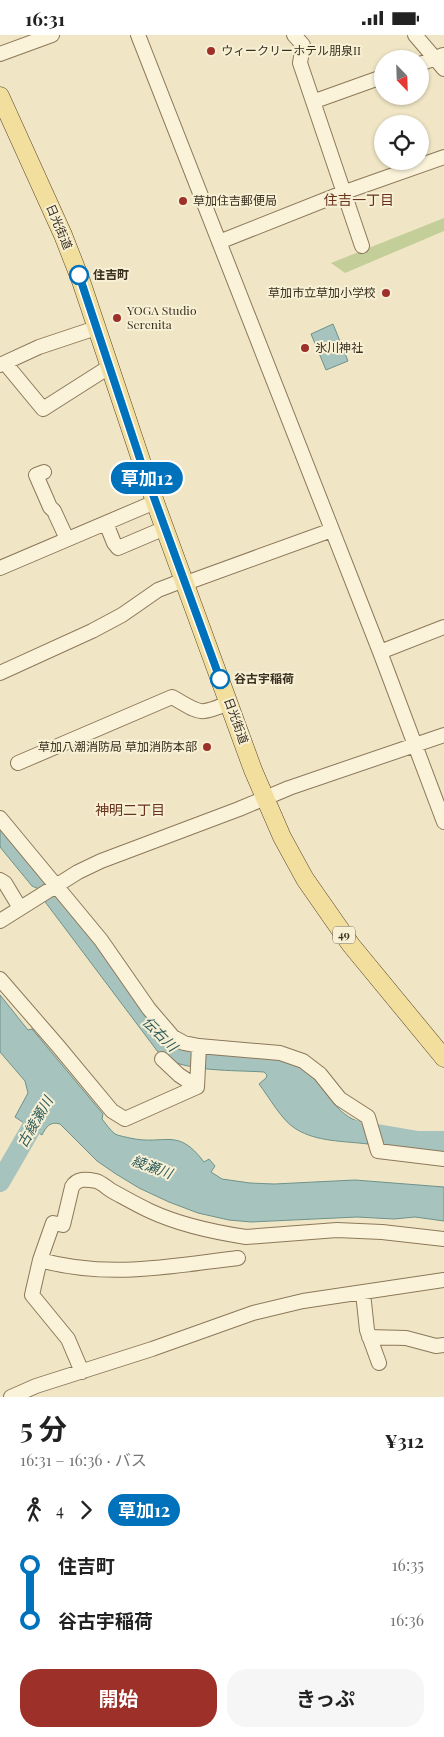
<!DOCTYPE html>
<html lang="ja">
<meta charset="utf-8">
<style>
body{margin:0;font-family:"Playfair Display","Noto Sans JP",serif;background:#f6f6f6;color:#222;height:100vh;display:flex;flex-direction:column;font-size:19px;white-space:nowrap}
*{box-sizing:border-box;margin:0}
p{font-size:16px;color:#767676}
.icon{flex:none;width:28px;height:28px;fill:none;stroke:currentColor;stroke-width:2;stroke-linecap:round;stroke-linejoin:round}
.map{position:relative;height:1362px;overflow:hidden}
.panel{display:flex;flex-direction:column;background:#fff;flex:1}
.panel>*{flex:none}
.badge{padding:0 10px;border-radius:16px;font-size:18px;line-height:32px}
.needle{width:32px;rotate:157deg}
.controls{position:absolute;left:374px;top:15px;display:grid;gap:10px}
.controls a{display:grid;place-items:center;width:55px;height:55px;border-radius:50%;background:#fff;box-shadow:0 1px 4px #0004;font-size:25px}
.map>.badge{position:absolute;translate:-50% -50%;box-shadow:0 0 0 2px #fff}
.legs{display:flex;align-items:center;gap:8px;height:55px;padding:0 20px;font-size:16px}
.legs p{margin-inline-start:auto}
.overview{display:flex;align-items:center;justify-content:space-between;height:85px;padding:0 20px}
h1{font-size:28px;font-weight:700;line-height:38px}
.primary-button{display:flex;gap:10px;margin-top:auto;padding:10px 20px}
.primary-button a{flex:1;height:58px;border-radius:20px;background:#9d3028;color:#fff;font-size:20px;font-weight:700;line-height:58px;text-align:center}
.primary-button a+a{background:#f6f6f6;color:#222}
ul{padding:0 20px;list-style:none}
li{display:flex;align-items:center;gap:18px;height:55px;font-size:19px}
li i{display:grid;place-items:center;width:8px;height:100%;margin:0 6px;background:currentColor}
li i::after{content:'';width:12px;height:12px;margin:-6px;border:4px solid;border-radius:50%;background:#fff}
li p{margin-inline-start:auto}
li:first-child i{background:linear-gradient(#0000 50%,currentColor 0)}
li:last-child i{background:linear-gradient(currentColor 50%,#0000 0)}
.status{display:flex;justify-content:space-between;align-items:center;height:35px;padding:0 25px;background:#fff;direction:ltr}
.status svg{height:14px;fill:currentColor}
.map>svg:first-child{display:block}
</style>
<div class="status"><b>16:31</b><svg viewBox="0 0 49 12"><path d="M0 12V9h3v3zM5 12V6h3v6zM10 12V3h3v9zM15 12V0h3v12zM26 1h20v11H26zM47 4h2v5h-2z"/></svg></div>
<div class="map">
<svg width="444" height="1362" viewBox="0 0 444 1362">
<rect width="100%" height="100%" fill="#f0e6c5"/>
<path fill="#c4ce99" d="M444 183V196L345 238 331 228Z"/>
<path fill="#a7c3bd" stroke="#6d928c" d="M333 289 348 326 326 335 311 299Z
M0 791 85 894 164 1004 175 1013 189 1016C210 1018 230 1020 251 1022 267 1023 285 1023 299 1032 328 1048 331 1081 364 1088L368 1109C344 1106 317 1107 296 1094 282 1086 269 1062 259 1049L266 1043 267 1040 264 1037C233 1035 186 1037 161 1021L46 868 39 854 32 851 0 812Z
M0 960 28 995 32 994 103 1079 102 1084C106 1089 110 1095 115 1099 119 1101 126 1102 130 1103 165 1111 177 1091 204 1127L209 1124 215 1131 211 1137 222 1144 250 1148 274 1149 355 1145 444 1152V1186L415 1182 394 1184 357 1182 251 1187 229 1185 198 1178 169 1167 139 1153 116 1139 97 1126 60 1089C50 1086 46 1092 42 1100L15 1082 28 1058 25 1046 0 1017Z"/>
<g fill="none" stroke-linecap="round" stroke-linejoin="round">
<path stroke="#a7c3bd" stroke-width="20" d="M354 1095 418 1106H444
M0 1147 44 1071"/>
<g stroke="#8c785a" stroke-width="16">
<path id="minor" d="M138 0 380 617 444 787
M294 0 303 10 300 28 362 211
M415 0 444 34
M0 19 52 0
M420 29 443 20
M315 66 382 42
M219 207 345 157 444 122
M5 328 43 374 109 332
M0 330 39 312 96 293
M44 437 36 440 50 472 54 476 67 504
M106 488 114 508 118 513 165 493
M0 533 155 467
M186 548 332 495
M380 617 444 592
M0 638 92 596 122 580 158 555 184 545
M18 728 172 662C201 678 197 681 229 668
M0 783 101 905 149 974 173 1002 184 1008 199 1011 280 1018 303 1026 320 1039 340 1064 368 1082 378 1116 444 1124
M0 845 5 848 20 873
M0 886 78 837 101 826 239 774 289 753 444 700
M0 944 58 1011 112 1076 125 1084 197 1052 199 1011
M162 1024 179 1040 197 1052
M40 1225C108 1244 171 1231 238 1223
M363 1258 367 1295 379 1328
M369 1302 406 1303 436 1311 444 1310
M82 1337 68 1304 32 1260 40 1225 53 1188 63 1190 72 1152C77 1143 86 1144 96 1146 101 1147 107 1153 112 1156 125 1163 137 1170 150 1176 180 1190 213 1197 246 1202L337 1195 382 1197 444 1204
M11 1362 36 1351 152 1314 253 1278 303 1266 444 1245"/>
</g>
<g stroke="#59462f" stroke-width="19">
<path id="major" d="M0 61 63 200 81 246 155 467 253 735 282 802 305 844 351 910 444 1023"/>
</g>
<use href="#minor" stroke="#faf2d9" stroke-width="14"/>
<use href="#major" stroke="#f3df9d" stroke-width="18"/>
</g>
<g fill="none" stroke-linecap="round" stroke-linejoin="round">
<g stroke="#fff" stroke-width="11">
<path id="line-1" d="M79 240 140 424 220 644"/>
</g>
<use href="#line-1" stroke="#0072bc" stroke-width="8"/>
</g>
<g fill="#9d3028" stroke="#f7f0d5" stroke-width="2">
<circle cx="211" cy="16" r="5"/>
<circle cx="183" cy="166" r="5"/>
<circle cx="386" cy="258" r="5"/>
<circle cx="117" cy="283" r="5"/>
<circle cx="305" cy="313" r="5"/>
<circle cx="207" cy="712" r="5"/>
</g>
<g fill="#fff" stroke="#0072bc" stroke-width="2.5">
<circle cx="79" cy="240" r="9"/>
<circle cx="220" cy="644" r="9"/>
</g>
<g text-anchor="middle" stroke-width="4" stroke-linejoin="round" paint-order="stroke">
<rect fill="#f7f0d5" stroke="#736956" stroke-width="1" x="333" y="891.5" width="22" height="17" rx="4"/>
<g font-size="11" font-weight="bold" fill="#3b2f1f">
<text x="344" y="904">49</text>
</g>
<g font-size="12" fill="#3b2f1f" stroke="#f7f0d5" text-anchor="start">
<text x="221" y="20">ウィークリーホテル朋泉II</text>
<text x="193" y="170">草加住吉郵便局</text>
<text x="376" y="262" text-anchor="end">草加市立草加小学校</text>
<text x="127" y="280">YOGA Studio<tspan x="127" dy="14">Serenita</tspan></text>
<text x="315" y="317">氷川神社</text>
<text x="197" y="716" text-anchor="end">草加八潮消防局 草加消防本部</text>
</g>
<g font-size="12" fill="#3b2f1f" stroke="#f7f0d5">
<text transform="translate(59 192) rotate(67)" y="4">日光街道</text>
<text transform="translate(236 686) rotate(70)" y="4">日光街道</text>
</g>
<g font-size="12" font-weight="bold" fill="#3b2f1f" stroke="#f7f0d5" text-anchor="start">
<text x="93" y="244">住吉町</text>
<text x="234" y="648">谷古宇稲荷</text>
</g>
<g font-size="14" fill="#69321d" stroke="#f7f0d5">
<text x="359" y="170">住吉一丁目</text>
<text x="130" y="780">神明二丁目</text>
</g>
<g font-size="14" font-style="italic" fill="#2e5b5b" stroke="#f7f0d5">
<text transform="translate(160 999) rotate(45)" y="5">伝右川</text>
<text transform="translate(35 1087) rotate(-60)" y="5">古綾瀬川</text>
<text transform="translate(152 1132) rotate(20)" y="5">綾瀬川</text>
</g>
</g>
</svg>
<div class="controls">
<a><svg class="needle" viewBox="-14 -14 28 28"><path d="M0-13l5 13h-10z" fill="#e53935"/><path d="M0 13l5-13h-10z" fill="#767676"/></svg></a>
<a><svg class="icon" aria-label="locate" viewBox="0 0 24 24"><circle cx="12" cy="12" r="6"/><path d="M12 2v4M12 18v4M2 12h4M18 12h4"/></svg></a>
</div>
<b class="badge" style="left:147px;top:443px;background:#0072bc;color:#fff">草加12</b>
</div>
<section class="panel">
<div class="overview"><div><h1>5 分</h1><p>16:31 – 16:36 · バス</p></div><b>¥312</b></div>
<div class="legs"><svg class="icon" aria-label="walk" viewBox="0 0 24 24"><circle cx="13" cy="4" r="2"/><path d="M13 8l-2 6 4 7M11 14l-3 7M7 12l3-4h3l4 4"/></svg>4<svg class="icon" aria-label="forward" viewBox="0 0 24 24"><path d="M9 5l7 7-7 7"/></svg><b class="badge" style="background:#0072bc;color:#fff">草加12</b></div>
<ul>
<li><i style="color:#0072bc"></i><b>住吉町</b><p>16:35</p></li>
<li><i style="color:#0072bc"></i><b>谷古宇稲荷</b><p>16:36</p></li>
</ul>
<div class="primary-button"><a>開始</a><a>きっぷ</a></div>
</section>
